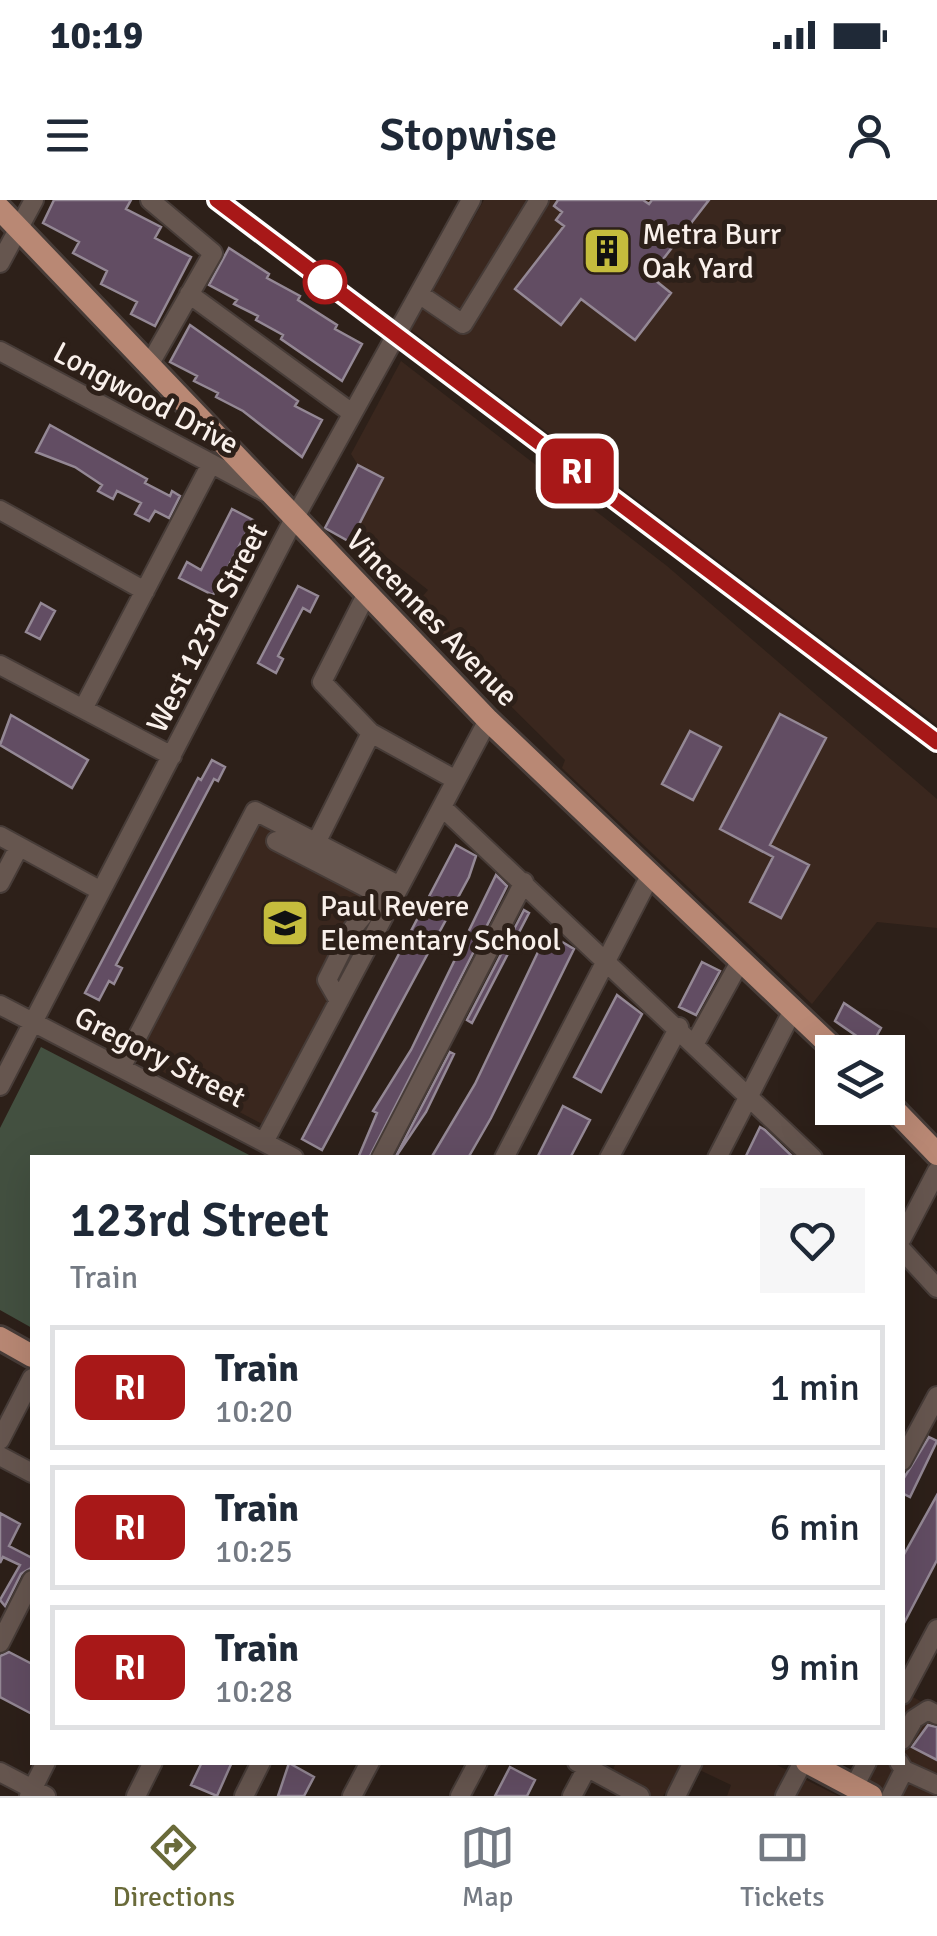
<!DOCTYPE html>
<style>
body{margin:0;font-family:Signika,sans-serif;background:#f6f6f7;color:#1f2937;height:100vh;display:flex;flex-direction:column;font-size:38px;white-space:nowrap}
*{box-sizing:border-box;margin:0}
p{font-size:32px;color:#747a83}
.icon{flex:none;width:55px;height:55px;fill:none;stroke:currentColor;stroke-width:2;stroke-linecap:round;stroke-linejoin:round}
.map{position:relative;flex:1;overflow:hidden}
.side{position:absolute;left:30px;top:955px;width:875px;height:610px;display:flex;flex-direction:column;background:#fff;border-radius:0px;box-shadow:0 10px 40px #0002}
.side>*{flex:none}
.badge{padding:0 20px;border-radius:15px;font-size:35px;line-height:65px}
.buttons{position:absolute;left:815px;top:835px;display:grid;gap:20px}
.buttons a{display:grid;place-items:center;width:90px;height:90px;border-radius:0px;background:#fff;box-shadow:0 10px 40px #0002;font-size:50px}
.map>.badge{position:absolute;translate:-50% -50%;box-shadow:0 0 0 5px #fff}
.round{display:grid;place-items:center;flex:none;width:105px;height:105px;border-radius:0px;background:#f6f6f7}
.overview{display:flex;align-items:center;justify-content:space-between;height:170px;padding:0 40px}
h1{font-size:48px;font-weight:600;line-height:75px}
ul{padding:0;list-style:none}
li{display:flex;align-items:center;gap:30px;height:125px;margin:0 20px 15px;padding:0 20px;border:5px solid #e0e1e3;border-radius:0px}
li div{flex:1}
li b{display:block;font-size:38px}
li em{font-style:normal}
li .badge{min-width:110px;font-weight:700;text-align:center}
.status{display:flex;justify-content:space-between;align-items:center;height:70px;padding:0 50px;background:#fff;direction:ltr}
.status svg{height:28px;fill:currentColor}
header{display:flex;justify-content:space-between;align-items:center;height:130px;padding:0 40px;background:#fff;font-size:45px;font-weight:600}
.menu{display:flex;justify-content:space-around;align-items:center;height:140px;border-top:2px solid #e0e1e3;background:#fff;font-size:28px;color:#747a83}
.menu a{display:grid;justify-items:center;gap:5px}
.menu .selected{color:#6a6b3a}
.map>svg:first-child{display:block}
</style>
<div class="status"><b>10:19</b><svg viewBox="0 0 49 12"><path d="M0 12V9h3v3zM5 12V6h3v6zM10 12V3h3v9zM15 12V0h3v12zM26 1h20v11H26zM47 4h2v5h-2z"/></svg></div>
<header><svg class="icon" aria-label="menu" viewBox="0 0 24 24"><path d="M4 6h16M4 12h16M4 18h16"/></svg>Stopwise<svg class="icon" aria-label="person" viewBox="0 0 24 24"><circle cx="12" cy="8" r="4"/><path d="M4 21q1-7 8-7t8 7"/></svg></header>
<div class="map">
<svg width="937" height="1596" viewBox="0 0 937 1596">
<rect width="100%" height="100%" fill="#2d2019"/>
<path fill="#3a271e" d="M484 0H937V525L411 130Z
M401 161 667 366 937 599V728L877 722 812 804 562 568 565 560 412 408 428 390 355 332 358 265 351 254Z
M256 615 391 687 264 925 129 854Z
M907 1494 937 1510V1596H848L867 1563 902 1562 903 1501Z
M616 1563H773L838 1596H727L731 1585 685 1563 663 1596H648L610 1575Z"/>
<path fill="#435040" d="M41 847 253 957 32 958V1128L0 1110V928Z"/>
<path fill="#624d63" stroke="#948895" stroke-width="2.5" d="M54 0H131L126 9 161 27 155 38 191 57 155 126 131 114 137 102 101 84 107 71 73 53 79 42 43 23Z
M558 0H643L649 4 652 0H709L650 76 671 93 635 140 581 99 561 125 515 89 564 26 556 20 562 12 554 6Z
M229 48 269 74 267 78 300 96 298 100 337 125 335 129 362 144 342 181 281 139 283 135 256 120 258 116 234 104 237 100 209 85Z
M190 125 298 201 295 206 322 220 302 257 243 211 216 197 218 193 194 181 197 176 170 162Z
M50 225 147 279 145 283 170 296 172 291 180 296 169 318 155 311 149 321 135 314 141 303 117 291 113 299 98 291 102 285 75 267 36 252Z
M358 265 383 278 350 342 325 328Z
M232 309 253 320 213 395 179 378 187 362 201 370Z
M298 386 318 396 310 412 303 408 278 456 283 459 276 473 258 463Z
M41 403 55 411 40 439 26 432Z
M780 514 826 538 770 645 809 665 781 718 750 702 773 657 720 629Z
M11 515 88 560 72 588 0 545Z
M690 531 721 547 693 600 662 584Z
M212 560 225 567 218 581 214 579 116 765 122 768 114 784 109 781 99 800 85 793 198 578 201 580Z
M456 645 476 656 469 677 322 950 302 939Z
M496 675 507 686 502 696 369 958H358L377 913 373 911 411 850Z
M524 710 529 713 472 823 467 820Z
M547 733 574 749 491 918 468 958H431L475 884Z
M702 762 720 771 696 815 679 807Z
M617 795 642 814 601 892 574 877Z
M844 803 881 828 871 846 835 821Z
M450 852 454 854 426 912 395 958Z
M563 906 590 920 570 958H537Z
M760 927 765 930 794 958H745Z
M929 1237 937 1241 910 1297 902 1293V1281Z
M937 1295V1360L902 1427V1358Z
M0 1313 20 1324 9 1346 32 1358 31 1368 21 1374 5 1406 0 1400 20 1365 3 1357 0 1363Z
M9 1452 32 1464V1514L0 1497V1456Z
M928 1525 937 1527V1560L912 1547Z
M202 1562H232L217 1596 191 1585Z
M289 1563 314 1577 304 1596H278Z
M510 1567 535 1580 527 1596H495Z"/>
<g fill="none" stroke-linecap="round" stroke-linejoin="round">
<g stroke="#473c38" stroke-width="22">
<path id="minor" d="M0 63 34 0
M189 94 352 213
M419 94 463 124 539 0
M0 151 265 292
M148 167 213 53 150 0
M0 310 145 391
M366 395 322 482 371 533 456 580
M0 465 172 556
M83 509 211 264
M442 607 813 958
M0 636 101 691
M276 641 392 701
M316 643 371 533
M0 683 19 647
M339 801 327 780 353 728 380 695
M0 805 294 958
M695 843 741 760
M121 868 255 611 400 686
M0 886 294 319 471 0
M264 942 488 520
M381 958 524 682
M504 958 650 676
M609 958 679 827
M717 958 794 808
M902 1038 937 971
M902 1050 937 1088
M0 1240 32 1178
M0 1256 32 1273
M902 1261 937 1196
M0 1443 32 1380
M902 1495 937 1429
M902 1540 914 1519 928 1510 937 1515
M577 1562 640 1596
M904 1570 937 1585
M0 1572 46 1596
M854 1587 867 1562
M29 1596 46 1562
M136 1596 153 1562
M244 1596 261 1562
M352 1596 370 1562
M460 1596 478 1562
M572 1596 587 1568
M676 1596 693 1562
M785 1596 803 1562
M891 1596 904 1570 899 1562"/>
</g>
<g stroke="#473c38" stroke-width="28">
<path id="major" d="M0 9 488 520 837 852
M888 903 937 954
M0 1138 32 1156
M807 1562 871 1596"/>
</g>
<path stroke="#998e88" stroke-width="2.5" stroke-dasharray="8 8" stroke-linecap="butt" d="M367 122 375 129"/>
<use href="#minor" stroke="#66564f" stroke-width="18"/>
<use href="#major" stroke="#b98874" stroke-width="22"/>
<g stroke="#a99e98" stroke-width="8">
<path id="rail" d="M217 0 937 542"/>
</g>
<use href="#rail" stroke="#2d2019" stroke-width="4" stroke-dasharray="11" stroke-linecap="butt"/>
</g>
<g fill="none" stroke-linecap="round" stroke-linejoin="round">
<g stroke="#fff" stroke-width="22">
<path id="line" d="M217 0 937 542"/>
</g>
<use href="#line" stroke="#a81818" stroke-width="15"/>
</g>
<defs>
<g id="building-square" transform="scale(2.5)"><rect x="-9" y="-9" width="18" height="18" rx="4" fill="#c5bc3d" stroke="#2d2019"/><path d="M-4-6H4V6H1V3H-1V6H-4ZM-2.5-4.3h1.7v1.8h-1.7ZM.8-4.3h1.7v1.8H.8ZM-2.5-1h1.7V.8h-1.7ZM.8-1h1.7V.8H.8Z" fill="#111"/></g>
<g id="school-square" transform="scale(2.5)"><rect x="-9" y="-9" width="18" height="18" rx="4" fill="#c5bc3d" stroke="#2d2019"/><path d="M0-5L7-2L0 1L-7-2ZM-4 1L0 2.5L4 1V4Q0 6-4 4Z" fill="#111"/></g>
</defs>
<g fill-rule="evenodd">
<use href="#building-square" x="607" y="51"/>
<use href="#school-square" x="285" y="723"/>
</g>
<circle fill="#fff" stroke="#a81818" stroke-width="5" cx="325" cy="82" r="20"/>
<g text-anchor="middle" stroke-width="10" stroke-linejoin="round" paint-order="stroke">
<g font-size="30" fill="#f9f0eb" stroke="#2d2019" text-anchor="start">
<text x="642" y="44">Metra Burr<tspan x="642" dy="34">Oak Yard</tspan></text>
<text x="320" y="716">Paul Revere<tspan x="320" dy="34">Elementary School</tspan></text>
</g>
<g font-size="30" fill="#f9f0eb" stroke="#2d2019">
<text transform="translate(146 198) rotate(28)" y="10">Longwood Drive</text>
<text transform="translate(432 418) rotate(46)" y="10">Vincennes Avenue</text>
<text transform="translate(207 428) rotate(-63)" y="10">West 123rd Street</text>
<text transform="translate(160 857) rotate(27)" y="10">Gregory Street</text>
</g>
</g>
</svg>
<div class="buttons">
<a><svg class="icon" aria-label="layers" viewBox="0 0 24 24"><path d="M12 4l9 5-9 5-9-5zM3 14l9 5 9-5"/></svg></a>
</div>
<b class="badge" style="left:577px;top:271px;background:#a81818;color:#fff">RI</b>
<section class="side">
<div class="overview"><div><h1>123rd Street</h1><p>Train</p></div><a class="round"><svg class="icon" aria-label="heart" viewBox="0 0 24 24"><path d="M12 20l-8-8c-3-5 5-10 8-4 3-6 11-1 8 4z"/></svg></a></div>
<ul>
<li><span class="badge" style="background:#a81818;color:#fff">RI</span><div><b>Train</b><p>10:20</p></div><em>1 min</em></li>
<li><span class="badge" style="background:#a81818;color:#fff">RI</span><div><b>Train</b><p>10:25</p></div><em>6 min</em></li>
<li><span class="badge" style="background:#a81818;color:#fff">RI</span><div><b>Train</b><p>10:28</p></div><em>9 min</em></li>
</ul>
</section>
</div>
<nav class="menu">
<a class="selected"><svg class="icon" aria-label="directions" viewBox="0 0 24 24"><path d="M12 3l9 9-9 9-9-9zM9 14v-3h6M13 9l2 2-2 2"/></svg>Directions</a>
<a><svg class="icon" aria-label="map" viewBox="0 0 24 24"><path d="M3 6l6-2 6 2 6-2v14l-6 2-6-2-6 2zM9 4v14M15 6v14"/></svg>Map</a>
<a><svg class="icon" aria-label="tickets" viewBox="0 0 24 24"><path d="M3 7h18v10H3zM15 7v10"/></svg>Tickets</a>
</nav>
